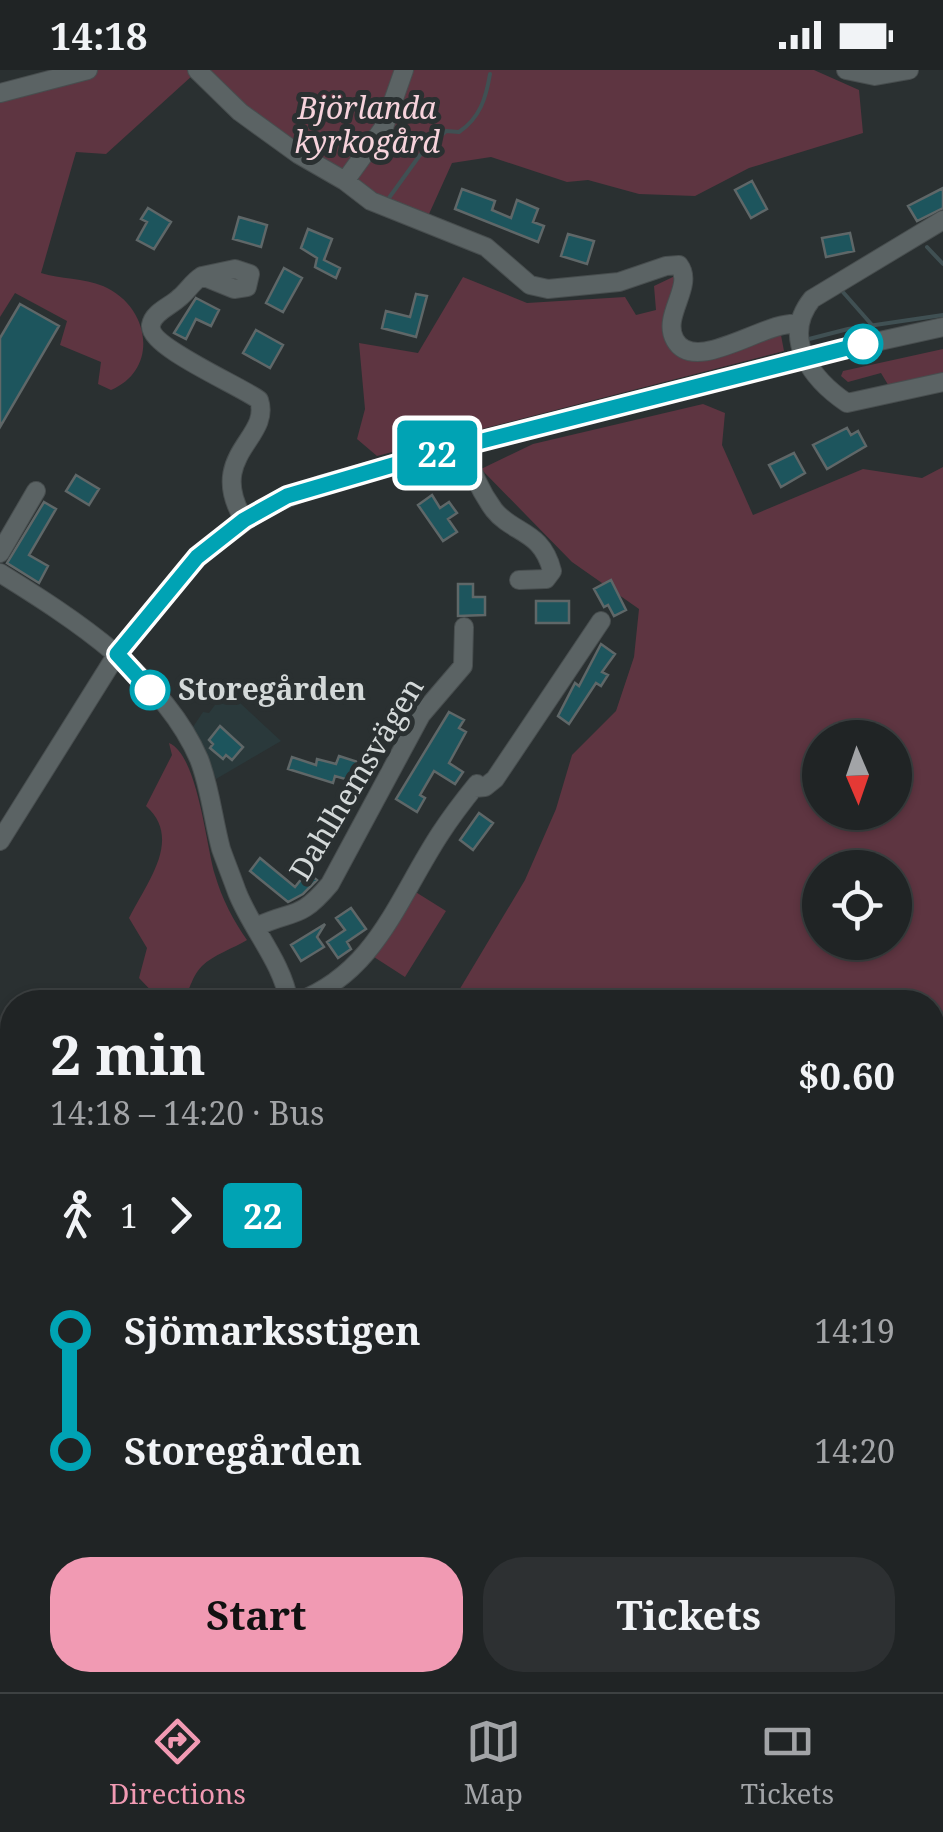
<!DOCTYPE html>
<meta charset="utf-8">
<style>
body{margin:0;font-family:"Noto Serif",serif;background:#2d3032;color:#f1f3f6;height:100vh;display:flex;flex-direction:column;font-size:38px;white-space:nowrap}
*{box-sizing:border-box;margin:0}
p{font-size:32px;color:#a2a4a7}
.icon{flex:none;width:55px;height:55px;fill:none;stroke:currentColor;stroke-width:2;stroke-linecap:round;stroke-linejoin:round}
.map{position:relative;flex:1;overflow:hidden}
.sheet{position:absolute;left:0px;top:920px;width:945px;height:702px;display:flex;flex-direction:column;background:#202425;border-radius:40px 40px 0 0;box-shadow:0 2px 8px #0004,0 0 0 2px #3d4142}
.sheet>*{flex:none}
.badge{padding:0 20px;border-radius:8px;font-size:35px;line-height:65px}
.needle{width:65px;rotate:178deg}
.controls{position:absolute;left:802px;top:650px;display:grid;gap:20px}
.controls a{display:grid;place-items:center;width:110px;height:110px;border-radius:50%;background:#202425;box-shadow:0 2px 8px #0004,0 0 0 2px #3d4142;font-size:50px}
.map>.badge{position:absolute;translate:-50% -50%;box-shadow:0 0 0 5px #fff}
.legs{display:flex;align-items:center;gap:15px;height:110px;padding:0 50px;font-size:32px}
.legs p{margin-inline-start:auto}
.summary{display:flex;align-items:center;justify-content:space-between;height:170px;padding:0 50px}
h1{font-size:55px;font-weight:700;line-height:75px}
.cta{display:flex;gap:20px;margin-top:auto;padding:20px 50px}
.cta a{flex:1;height:115px;border-radius:40px;background:#f19ab3;color:#111;font-size:40px;font-weight:700;line-height:115px;text-align:center}
.cta a+a{background:#2d3032;color:#f1f3f6}
ul{padding:0 50px;list-style:none}
li{display:flex;align-items:center;gap:35px;height:120px;font-size:38px}
li i{display:grid;place-items:center;width:15px;height:100%;margin:0 12px;background:currentColor}
li i::after{content:'';width:25px;height:25px;margin:-12px;border:8px solid;border-radius:50%;background:#202425}
li p{margin-inline-start:auto}
li:first-child i{background:linear-gradient(#0000 50%,currentColor 0)}
li:last-child i{background:linear-gradient(currentColor 50%,#0000 0)}
.status{display:flex;justify-content:space-between;align-items:center;height:70px;padding:0 50px;background:#202425;direction:ltr}
.status svg{height:28px;fill:currentColor}
.dock{display:flex;justify-content:space-around;align-items:center;height:140px;border-top:2px solid #3d4142;background:#202425;font-size:28px;color:#a2a4a7}
.dock a{display:grid;justify-items:center;gap:5px}
.dock .on{color:#f19ab3}
.map>svg:first-child{display:block}
</style>
<div class="status"><b>14:18</b><svg viewBox="0 0 49 12"><path d="M0 12V9h3v3zM5 12V6h3v6zM10 12V3h3v9zM15 12V0h3v12zM26 1h20v11H26zM47 4h2v5h-2z"/></svg></div>
<div class="map">
<svg width="943" height="1622" viewBox="0 0 943 1622">
<rect width="100%" height="100%" fill="#2a3031"/>
<path fill="#2a393b" d="M226 620 281 671 216 709 193 657 203 642 209 643Z"/>
<path fill="#5e3541" fill-rule="evenodd" d="M95 0H188L193 5 106 84 76 82 41 203C60 209 84 208 103 216 150 236 160 299 111 320L98 314 101 292 60 275 67 251 15 223 0 247V25Z
M203 0H814L859 20 863 63 749 98 695 126 639 124 588 110 567 112 491 87 452 93 429 144 408 143 303 83Z
M675 206 667 256 689 285 780 260 784 281 377 386 357 369 365 339 359 273 418 283 463 207 527 233 625 227 636 245 656 240 654 216Z
M943 279V306L890 318 881 303 848 312 841 306 843 301Z
M703 334 725 343 722 375 753 445 863 399 922 408 943 397V1622H592L572 1610H932V932H452L525 810 556 739 572 685 616 641 634 587 639 539 572 492 481 399 533 374ZM820 668H895V742H820ZM820 798H895V872H820Z
M169 673C198 685 206 776 215 805 222 829 233 850 247 870 234 878 213 885 202 896 185 913 195 932 162 932L139 908 147 878 129 848C147 812 183 769 146 736L172 685Z
M414 821 446 841 405 907 374 887Z"/>
<g fill="none" stroke-linecap="round" stroke-linejoin="round">
<path stroke="#405053" stroke-width="4" d="M386 132 420 85 446 61 459 62C480 48 486 28 490 4
M927 177 943 194
M842 221 872 255
M809 269 848 259 943 245
M0 1550 12 1568
M42 1610 51 1622"/>
</g>
<path fill="#1d555d" stroke="#5f6768" stroke-width="2.5" d="M752 111 767 139 751 148 735 120Z
M943 118V138L917 151 908 136Z
M462 119 495 131 492 140 511 148 517 130 538 139 533 152 544 156 538 172 455 139Z
M148 138 171 152 154 179 137 170 147 152 141 149Z
M239 147 267 155 261 177 233 169Z
M308 159 332 169 324 190 340 198 336 208 315 197 317 188 301 178Z
M850 163 854 181 826 187 822 168Z
M568 164 594 171 587 194 561 186Z
M284 198 302 208 283 242 266 233Z
M416 224 427 226 416 267 382 258 386 241 410 247Z
M196 228 219 240 211 256 196 249 186 269 174 263Z
M20 234 59 256 0 357V268Z
M256 260 283 275 270 298 243 283Z
M847 358 851 365 858 361 866 376 827 399 813 375Z
M794 383 805 403 781 417 769 395Z
M76 405 99 419 89 435 66 421Z
M432 425 440 438 449 432 457 443 448 449 457 462 443 471 418 435Z
M44 432 56 439 29 485 48 496 39 513 7 493Z
M611 510 626 540 614 546 608 535 604 537 594 519Z
M458 514H473V527H485V545L458 546Z
M536 531H569V553H536Z
M601 574 615 584 602 602 608 605 601 616 596 613 569 654 558 646 575 613 579 616Z
M449 642 464 650 459 658 466 662 449 693 463 702 455 714 434 701 420 725 425 728 417 742 396 729Z
M220 656 243 677 232 690 226 685 223 689 210 678 213 674 209 670Z
M339 686 364 694 359 713 335 706 333 713 288 699 292 687 316 695 317 689 336 694Z
M479 743 493 753 473 780 460 770Z
M260 788 295 817 307 802 317 810 303 824 288 832 250 801Z
M351 838 366 859 347 872 351 879 338 888 327 872 345 860 336 848Z
M325 854 317 867 324 877 301 891 291 875Z"/>
<g fill="none" stroke-linecap="round" stroke-linejoin="round">
<g stroke="#484e4f" stroke-width="20">
<path id="minor" d="M197 0 240 42 298 84 345 111 371 131 486 177 530 215 548 219 619 212 666 196 679 195C695 216 661 246 675 270 695 306 767 249 798 254
M846 0 875 6 909 0
M0 23 88 0
M345 111 384 57 404 0
M943 150 812 229C780 269 813 310 847 333L943 312
M235 199 250 204 247 217 234 219 202 206Z
M202 206C192 212 188 221 179 228 171 236 153 242 151 255 148 277 241 316 259 330 272 369 205 385 244 450
M464 375C470 398 480 421 494 440 513 464 542 460 552 501L546 509 519 510
M0 483 36 421
M0 503C74 549 163 606 199 689 210 717 213 749 221 779 226 793 232 808 237 822 252 860 282 891 289 932
M474 718 485 717 495 709 601 551
M0 771 117 584 197 487 263 438 320 415 464 375 803 288 943 257
M256 857C294 839 299 851 330 814L421 645 463 596 464 557
M297 932C376 902 397 830 440 764 451 747 464 730 477 714
M461 1610 476 1622"/>
</g>
<use href="#minor" stroke="#5b6364" stroke-width="18"/>
</g>
<g fill="none" stroke-linecap="round" stroke-linejoin="round">
<g stroke="#fff" stroke-width="22">
<path id="line-1" d="M150 620 117 584 197 487 244 450 287 426 427 385 863 274"/>
</g>
<use href="#line-1" stroke="#00a3b4" stroke-width="15"/>
</g>
<g fill="#fff" stroke="#00a3b4" stroke-width="5">
<circle cx="863" cy="274" r="18"/>
<circle cx="150" cy="620" r="18"/>
</g>
<g text-anchor="middle" stroke-width="10" stroke-linejoin="round" paint-order="stroke">
<g font-size="30" font-style="italic" fill="#f7d3dc" stroke="#2a3031">
<text x="367" y="49">Björlanda<tspan x="367" dy="34">kyrkogård</tspan></text>
</g>
<g font-size="30" font-weight="bold" fill="#d4d9d9" stroke="#2a3031" text-anchor="start">
<text x="178" y="630">Storegården</text>
</g>
<g font-size="30" fill="#d4d9d9" stroke="#2a3031">
<text transform="translate(357 709) rotate(-59)" y="10">Dahlhemsvägen</text>
</g>
</g>
</svg>
<div class="controls">
<a><svg class="needle" viewBox="-14 -14 28 28"><path d="M0-13l5 13h-10z" fill="#e53935"/><path d="M0 13l5-13h-10z" fill="#a2a4a7"/></svg></a>
<a><svg class="icon" aria-label="locate" viewBox="0 0 24 24"><circle cx="12" cy="12" r="6"/><path d="M12 2v4M12 18v4M2 12h4M18 12h4"/></svg></a>
</div>
<b class="badge" style="left:437px;top:383px;background:#00a3b4;color:#fff">22</b>
<section class="sheet">
<div class="summary"><div><h1>2 min</h1><p>14:18 – 14:20 · Bus</p></div><b>$0.60</b></div>
<div class="legs"><svg class="icon" aria-label="walk" viewBox="0 0 24 24"><circle cx="13" cy="4" r="2"/><path d="M13 8l-2 6 4 7M11 14l-3 7M7 12l3-4h3l4 4"/></svg>1<svg class="icon" aria-label="forward" viewBox="0 0 24 24"><path d="M9 5l7 7-7 7"/></svg><b class="badge" style="background:#00a3b4;color:#fff">22</b></div>
<ul>
<li><i style="color:#00a3b4"></i><b>Sjömarksstigen</b><p>14:19</p></li>
<li><i style="color:#00a3b4"></i><b>Storegården</b><p>14:20</p></li>
</ul>
<div class="cta"><a>Start</a><a>Tickets</a></div>
</section>
</div>
<nav class="dock">
<a class="on"><svg class="icon" aria-label="directions" viewBox="0 0 24 24"><path d="M12 3l9 9-9 9-9-9zM9 14v-3h6M13 9l2 2-2 2"/></svg>Directions</a>
<a><svg class="icon" aria-label="map" viewBox="0 0 24 24"><path d="M3 6l6-2 6 2 6-2v14l-6 2-6-2-6 2zM9 4v14M15 6v14"/></svg>Map</a>
<a><svg class="icon" aria-label="tickets" viewBox="0 0 24 24"><path d="M3 7h18v10H3zM15 7v10"/></svg>Tickets</a>
</nav>
